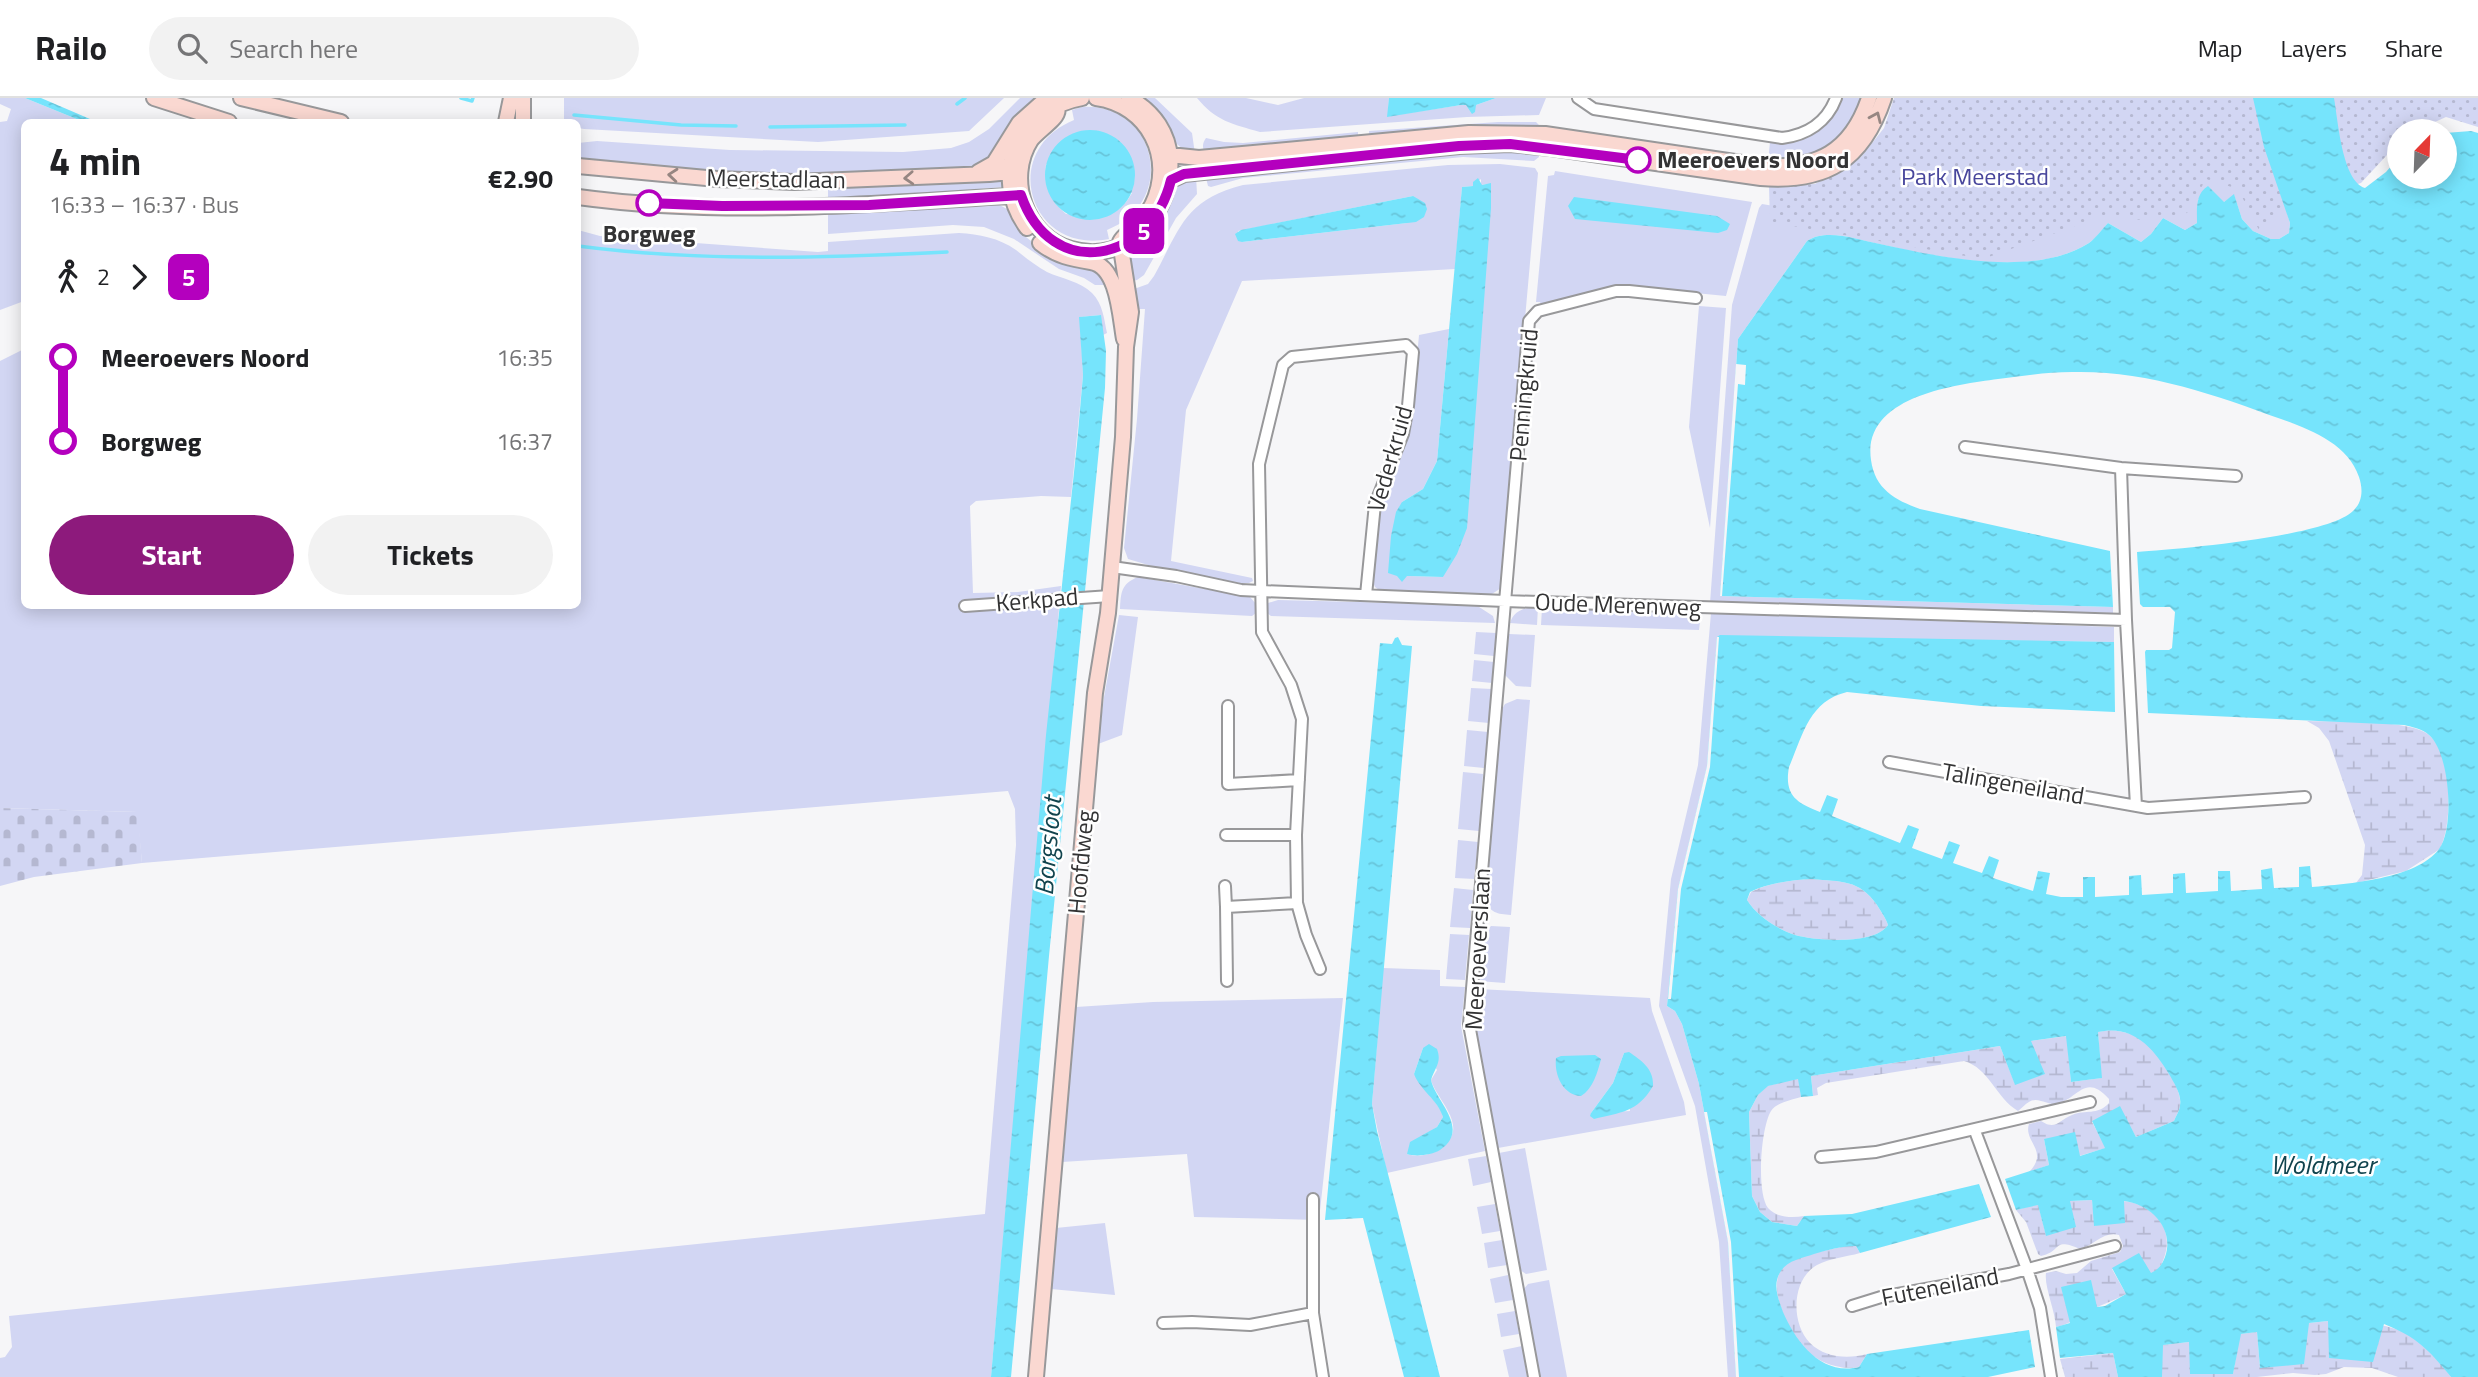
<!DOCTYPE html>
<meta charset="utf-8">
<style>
body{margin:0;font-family:"Titillium Web",sans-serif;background:#f2f2f2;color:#202124;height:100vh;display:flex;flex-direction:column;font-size:26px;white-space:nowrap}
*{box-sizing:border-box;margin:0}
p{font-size:23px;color:#757577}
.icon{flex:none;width:38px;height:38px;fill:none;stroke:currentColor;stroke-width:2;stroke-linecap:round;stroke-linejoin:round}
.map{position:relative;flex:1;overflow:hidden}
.panel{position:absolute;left:21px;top:21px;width:560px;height:490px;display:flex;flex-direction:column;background:#fff;border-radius:10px;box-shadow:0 4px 18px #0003}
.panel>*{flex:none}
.badge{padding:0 14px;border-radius:10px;font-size:24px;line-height:46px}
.needle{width:46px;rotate:23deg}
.buttons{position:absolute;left:2387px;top:21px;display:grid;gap:14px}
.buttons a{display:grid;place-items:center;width:70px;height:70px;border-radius:50%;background:#fff;box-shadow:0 4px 18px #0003;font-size:35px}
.map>.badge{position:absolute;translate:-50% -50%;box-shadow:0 0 0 4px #fff}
.legs{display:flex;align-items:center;gap:10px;height:77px;padding:0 28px;font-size:23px}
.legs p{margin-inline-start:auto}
.overview{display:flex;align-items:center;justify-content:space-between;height:119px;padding:0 28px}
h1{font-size:38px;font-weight:700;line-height:52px}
.button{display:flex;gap:14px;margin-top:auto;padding:14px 28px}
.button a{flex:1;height:80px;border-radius:42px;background:#8d1a7c;color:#fff;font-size:28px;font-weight:700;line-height:80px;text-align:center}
.button a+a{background:#f2f2f2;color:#202124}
ul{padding:0 28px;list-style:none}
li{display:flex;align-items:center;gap:24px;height:84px;font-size:26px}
li i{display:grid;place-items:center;width:10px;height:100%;margin:0 9px;background:currentColor}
li i::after{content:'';width:18px;height:18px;margin:-9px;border:5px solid;border-radius:50%;background:#fff}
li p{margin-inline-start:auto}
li:first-child i{background:linear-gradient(#0000 50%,currentColor 0)}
li:last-child i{background:linear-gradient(currentColor 50%,#0000 0)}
header{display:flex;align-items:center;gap:42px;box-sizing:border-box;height:98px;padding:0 35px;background:#fff;border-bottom:2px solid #e0e0e0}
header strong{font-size:33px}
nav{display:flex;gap:38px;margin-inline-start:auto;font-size:24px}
.search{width:490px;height:63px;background:#f2f2f2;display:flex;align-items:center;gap:18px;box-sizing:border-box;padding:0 24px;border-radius:38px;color:#757577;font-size:26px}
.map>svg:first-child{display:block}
</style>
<header>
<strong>Railo</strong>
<div class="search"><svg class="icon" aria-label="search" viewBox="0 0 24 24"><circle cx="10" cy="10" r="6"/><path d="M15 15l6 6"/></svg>Search here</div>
<nav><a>Map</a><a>Layers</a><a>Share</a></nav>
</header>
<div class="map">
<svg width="2478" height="1279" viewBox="0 0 2478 1279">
<defs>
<pattern id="wetland-marsh" width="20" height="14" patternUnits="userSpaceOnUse" patternTransform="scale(1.75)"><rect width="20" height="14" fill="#d2d6f3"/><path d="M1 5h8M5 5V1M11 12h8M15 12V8" fill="none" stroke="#b5b8d1"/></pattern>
<pattern id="cemetery-stones" width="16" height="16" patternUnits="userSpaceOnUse" patternTransform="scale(1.75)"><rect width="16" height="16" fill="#d2d6f3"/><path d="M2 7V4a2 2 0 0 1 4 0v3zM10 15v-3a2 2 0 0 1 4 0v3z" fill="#b5b8d1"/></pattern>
<pattern id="park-dots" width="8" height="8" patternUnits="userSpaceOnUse" patternTransform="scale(1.75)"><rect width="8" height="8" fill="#d2d6f3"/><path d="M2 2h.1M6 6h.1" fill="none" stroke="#b5b8d1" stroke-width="1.8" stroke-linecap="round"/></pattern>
<pattern id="water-ripples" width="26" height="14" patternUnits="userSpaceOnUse" patternTransform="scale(1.75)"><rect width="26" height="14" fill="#76e4fc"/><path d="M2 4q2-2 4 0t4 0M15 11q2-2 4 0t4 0" fill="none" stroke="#67c4d9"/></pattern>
</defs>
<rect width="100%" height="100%" fill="#f6f6f8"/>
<path fill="#d2d6f3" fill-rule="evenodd" d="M0 0H25L84 24H24V203L0 212V24L7 23 11 11 0 6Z
M564 0H1004L969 33 818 44 584 31 578 30V24H564Z
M1020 0H1037L1016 19 991 59 974 68 836 79 702 74 578 63V45L597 43 730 52 903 54 951 50 969 44 989 31Z
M1141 0H1155L1192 35 1195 56C1169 48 1156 21 1141 0Z
M1197 0H1246L1278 7 1304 0H1389L1388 18 1461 7H1476L1496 0H1546L1539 17 1467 19 1260 34C1232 26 1216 23 1197 0Z
M1842 0H1864L1846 36 1813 60 1768 64 1770 44C1804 48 1831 32 1842 0Z
M2253 0 2290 125 2289 135 2279 141H2271L2253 133 2242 121 2234 97 2224 104 2198 101 2197 125 2185 132 2163 120 2151 136 2141 144 2108 125C2102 132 2096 140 2089 145 2033 180 1941 160 1879 146 1858 142 1827 130 1807 143L1738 241 1720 498 2113 509V515L1710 505 1732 207 1759 110 1762 106 1951 137Z
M1082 9C1158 4 1178 105 1107 132L1109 141C1029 157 998 53 1074 22L1072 12ZM1046 66 1132 95C1115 125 1097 117 1066 116 1050 103 1044 87 1046 66Z
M1498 24H1536L1542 30 1502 28 1369 40V33Z
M1358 34V41L1204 53C1202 48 1203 44 1206 40L1224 44 1243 45Z
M1465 52 1539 53V59L1534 63 1463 59 1243 80 1211 89 1208 88 1206 80Z
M1500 66 1535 70 1538 75 1501 490 1489 498 1379 492 1375 489 1372 482 1378 413 1411 324 1419 237 1449 231 1437 363 1423 391 1402 404 1407 478 1443 479 1491 86 1481 87V81L1473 88 1462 89 1455 171 1242 183 1186 312 1171 463 1252 480 1253 483 1249 485H1239L1155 469 1128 461 1124 450 1137 321 1145 211H1136L1134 191 1148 186 1154 178C1180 131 1184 102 1243 87L1448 67ZM1413 98 1407 125 1242 144 1238 133Z
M1555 73 1752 104 1726 198 1634 189 1541 207 1540 204H1536L1548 78 1554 77Z
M1196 78 1197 96 1176 120 1144 177 1137 182 1132 183 1128 164 1133 149 1160 124 1179 86Z
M1005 80V89L828 103V86Z
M994 104 1007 111 1026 139 1036 147 1095 171 1109 187H1095L1084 180 1059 171 1014 141 984 129 953 127 828 136V111L897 112Z
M578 132 600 138 818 154 828 153V144L959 135C979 136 999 140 1016 152 1026 160 1036 168 1047 174 1062 181 1080 183 1092 195 1103 206 1104 221 1107 235L1103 237 1100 217 1080 219 1083 277 1071 399 1041 398 976 403 970 408 973 495 1018 494 1061 488 991 1279H0V1260L5 1259 12 1249 9 1218 985 1116 1016 747 1015 711 1008 693 142 765 137 714 0 710V263L24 251V508H578Z
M1699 208 1726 210 1710 430 1689 329Z
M1138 479 1250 499 1256 506V515L1252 518 1120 511C1121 494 1121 486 1138 479Z
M1278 502 1476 507 1493 518 1495 525 1271 518 1267 515 1268 505Z
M1538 509 1537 527 1510 525C1514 512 1526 509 1538 509Z
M1542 510 1701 515 1699 532 1541 527Z
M1711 515 2114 529V544L1717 539 1707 668 1678 791 1667 908 1675 913 1682 926 1699 986 1728 1144 1736 1279H1728L1719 1144 1695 1008 1659 908 1671 781 1698 667Z
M1119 517 1138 519 1122 637 1098 646 1104 599Z
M1476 534 1496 535 1494 558 1474 556Z
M1509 536 1535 537 1531 589 1516 588 1505 577Z
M1474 562 1494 564 1492 585 1472 583Z
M1471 590 1492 591 1489 625 1468 623Z
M1517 601 1530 602 1511 817C1497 816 1490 815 1485 801L1501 613 1505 606Z
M1467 632 1488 634 1484 670 1464 668Z
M1463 674 1483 676 1479 733 1458 731Z
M1458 742 1478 744 1474 781 1455 780Z
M1454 790 1473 792 1470 830 1450 829Z
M1491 828 1510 829 1505 885 1478 883C1479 864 1477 842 1491 828Z
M1450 836 1469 837 1465 882 1446 881Z
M1383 870 1440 872V888L1465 889 1461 928 1485 1053 1387 1075 1372 1006ZM1423 950 1437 972 1431 982C1435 998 1461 1021 1451 1039 1448 1043 1442 1047 1439 1050 1431 1058 1417 1059 1407 1056L1425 1037 1437 1029 1443 1019 1441 1012 1414 976Z
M1478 891 1650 900 1652 913 1684 1004 1686 1017 1498 1050 1475 924ZM1624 955 1630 1013 1591 1015 1613 985Z
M1343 900 1319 1122 1194 1119 1187 1056 1062 1064 1076 909 1153 904Z
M1525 1050 1547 1172 1526 1176 1520 1172 1499 1055Z
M1486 1058 1491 1084 1473 1088 1468 1061Z
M1495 1106 1500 1133 1482 1136 1477 1109Z
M1105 1125 1115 1197 1051 1191 1056 1130Z
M1502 1142 1507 1167 1488 1170 1484 1145Z
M1508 1177 1513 1202 1495 1205 1490 1181Z
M1549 1182 1567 1279H1539L1523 1192 1528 1186Z
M1515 1213 1519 1236 1501 1239 1497 1216Z
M1522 1248 1527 1279H1509L1503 1252Z"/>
<path fill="url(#wetland-marsh)" d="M2307 623C2334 624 2410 621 2429 637 2442 648 2447 672 2448 687 2449 708 2449 731 2440 751L2406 773 2356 785 2362 777 2365 747 2329 643 2319 630Z
M1812 781C1841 784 1859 781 1877 807 1881 814 1886 820 1888 827 1875 847 1816 843 1795 837 1777 831 1757 818 1747 802L1751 794C1769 785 1791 782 1812 781Z
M2110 932C2120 933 2132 935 2142 941 2156 951 2183 990 2180 1007 2180 1012 2176 1018 2174 1023L2136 1039 2119 1009 2092 1024 2106 1050 2079 1058 2044 1041 2049 1067 2029 1074C2050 1053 2023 1044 2029 1026L2041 1023C2056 1033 2059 1022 2072 1017 2086 1011 2097 1018 2109 1005V1001C2083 972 2077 1006 2052 1006 2050 1006 2043 1003 2041 1003 2030 999 2026 1007 2018 1013 1996 1000 1989 970 1964 963L1826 985 1817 990 1818 997 1813 998 1811 978 2000 948 2015 986 2031 943 2067 938 2071 984 2101 980 2098 934Z
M1799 980 1801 999C1792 1002 1777 1004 1771 1013 1761 1029 1756 1094 1768 1110 1777 1120 1792 1120 1804 1118L1797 1128 1772 1124 1760 1114 1752 1098 1749 1014 1758 997 1767 988Z
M2092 1102 2095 1128 2123 1103C2153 1106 2175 1130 2164 1160 2162 1166 2158 1174 2150 1176 2139 1178 2123 1172 2112 1171L2126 1196C2115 1202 2103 1206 2093 1211 2080 1219 2070 1226 2056 1229 2055 1212 2044 1188 2046 1175L2056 1173 2066 1176 2077 1175 2091 1163 2120 1154 2123 1148 2119 1137C2103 1133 2095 1147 2080 1151 2052 1139 2063 1153 2041 1158L2038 1156 2026 1124 2016 1112 2038 1106 2046 1137 2069 1103Z
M1845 1148H1856L1860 1155C1846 1159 1830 1160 1817 1167 1792 1181 1790 1224 1810 1245 1825 1260 1848 1261 1867 1256L1859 1269C1844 1272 1826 1267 1813 1258 1793 1244 1759 1184 1788 1165 1803 1155 1827 1153 1845 1148Z
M2328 1223C2363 1225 2399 1223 2426 1249 2435 1258 2443 1269 2451 1279H2398L2372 1270 2344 1269 2326 1276 2315 1277 2293 1275 2257 1279H2162V1247L2189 1244 2233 1276 2240 1236 2257 1234 2260 1270 2309 1225Z
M2113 1255 2118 1279H2065L2060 1261Z"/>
<path fill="url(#cemetery-stones)" d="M0 710 138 714 142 765 34 779 0 788Z"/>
<path fill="url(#park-dots)" d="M1894 0H2478V29L2446 19 2415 33H2399V44L2361 85 2280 110 2259 132 2238 91 2206 81 2187 115 2144 122 2100 119 1983 161 1770 124 1769 88 1815 86 1861 59 1884 30Z"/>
<path fill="url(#water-ripples)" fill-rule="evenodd" d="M25 0H41L97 24H84Z
M1389 0H1496L1476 7 1475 14 1472 16 1466 7H1461L1387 19Z
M2253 0H2334C2338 22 2342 83 2365 90L2386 74 2399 59V79H2445V35L2471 33 2478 35V1279H2451C2429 1252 2417 1239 2384 1226L2373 1264 2329 1260 2328 1223 2309 1225 2304 1266 2260 1270 2257 1234 2241 1236 2233 1276H2190L2189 1244 2163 1247 2162 1279H2118L2113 1255 2060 1260 2056 1229 2070 1225 2061 1189 2091 1182 2097 1209 2105 1208 2126 1196 2112 1170 2139 1155 2151 1175C2158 1172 2162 1167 2165 1159 2175 1131 2151 1106 2124 1103L2125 1125 2094 1128 2092 1102 2070 1103 2076 1129 2046 1138 2038 1107 2016 1112 2005 1081 2049 1067 2044 1041 2075 1034 2080 1058 2105 1050 2092 1023 2120 1008 2136 1039 2174 1023C2176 1018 2180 1012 2180 1007 2182 997 2174 985 2169 976 2153 949 2132 926 2098 934L2102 980 2071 984 2066 938 2031 943 2045 976 2015 987 2000 948 1811 978 1813 998 1801 999 1798 981 1768 988 1758 997 1749 1014 1752 1098 1760 1114 1772 1124 1797 1128 1804 1118 1852 1116 1979 1086 1991 1119 1860 1155 1856 1148C1841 1148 1828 1152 1814 1156 1803 1160 1788 1162 1781 1173 1772 1186 1778 1200 1783 1214 1796 1244 1821 1278 1859 1269L1867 1256 2029 1232 2035 1269 1988 1279H1736L1728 1144 1699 986 1682 926 1675 913 1667 908 1678 791 1707 668 1717 539 1720 537 2114 544 2115 614 1981 608 1847 594C1809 603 1803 637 1789 669 1784 697 1796 705 1820 714L1827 697 1838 701 1832 718 1900 745 1908 727 1919 731 1912 750 1942 761 1949 743 1960 747 1953 765 1982 775 1989 758 1999 762 1993 780 2033 793 2038 773 2050 775 2046 796 2061 799H2083V779H2095V799L2129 797V778L2141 777 2142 797 2173 795V776L2185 775 2186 795 2218 793V773H2230L2231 793 2262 791 2261 772 2272 770 2274 790 2299 789V769L2310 768 2312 789C2347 786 2417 781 2439 751 2455 730 2450 655 2429 637 2423 631 2412 629 2404 627L2148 615 2145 554 2146 552H2169L2172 550 2175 514 2170 509H2143L2140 506 2137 454C2179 451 2326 439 2353 413 2363 404 2363 391 2359 379 2348 346 2311 332 2281 321 2213 296 2145 272 2072 274 2047 274 2022 278 1998 281 1953 287 1862 299 1871 362 1875 391 1895 402 1920 411L2110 453 2113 509 1720 498 1738 241 1807 143C1827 130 1858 142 1880 146 1940 159 2034 180 2089 145 2096 140 2102 131 2108 125L2141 144 2151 136 2163 120 2185 132 2197 125C2197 111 2195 96 2208 88L2224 104 2234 96 2242 121 2253 133 2271 141H2279L2289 135 2290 125 2264 49ZM1812 781C1841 784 1859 781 1877 807 1881 814 1886 820 1888 827 1875 847 1816 843 1795 837 1777 831 1757 818 1747 802L1750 794C1769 785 1791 782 1812 781Z
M1045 77a45 45 0 1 1 90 0a45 45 0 1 1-90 0Z
M1478 80 1482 87 1491 85V110L1467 430 1457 456 1443 479 1407 478 1402 484 1397 478 1388 475 1391 438 1396 414 1402 404 1423 391 1437 363 1462 89 1473 88V84Z
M1413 98 1425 105 1427 111 1424 119 1416 124 1242 144 1238 143 1235 136 1241 132Z
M1574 99 1717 118 1730 126 1727 132 1718 135 1575 121 1568 108Z
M1101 217 1106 253 1105 290 1049 858 1011 1279H991L1046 637 1077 346 1083 277 1079 219Z
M1398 539 1402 547 1412 548 1372 1006 1377 1033 1440 1279H1404L1363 1120 1325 1122 1380 545 1392 546 1395 540Z
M1429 946 1437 951C1442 965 1435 969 1431 982 1436 1004 1471 1031 1440 1052 1432 1057 1416 1059 1407 1056L1410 1044 1437 1029 1443 1019C1438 1002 1420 992 1414 976L1423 950Z
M1629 954C1642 963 1654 971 1653 988 1637 1015 1621 1014 1594 1021L1590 1018 1591 1015 1613 985 1624 955Z
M1595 957 1601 961C1598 973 1593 991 1581 998 1563 997 1554 977 1556 960L1561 958Z"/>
<path fill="#f6f6f8" d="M1736 266 1746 267 1745 287 1738 286 1722 498H1720Z
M1717 539H1719L1710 669 1681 791 1671 901H1668L1678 791 1707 668Z
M1704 1014H1707L1731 1144 1739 1279H1736L1728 1144Z"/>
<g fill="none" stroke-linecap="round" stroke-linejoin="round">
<path stroke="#76e4fc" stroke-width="3.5" d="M461 0 472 3 473 0
M957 6 965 0
M574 17 681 27 736 28
M770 29 905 27
M578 148C700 164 824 160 947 154"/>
<g stroke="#98989a" stroke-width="14">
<path id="street" d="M1578 0 1594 11 1782 40C1807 37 1827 24 1836 0
M1965 349 2121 370 2236 378
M2121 370 2126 522 2136 708
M1112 469 1176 478 1241 492 1261 493 1505 503 2126 522
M965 508 1110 498
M1228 608V686L1299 682
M1889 664 2148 710 2305 699
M1226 737H1296
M1225 788 1226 809 1297 805
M1226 809 1227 883
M1320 871 1306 837 1297 805 1296 737 1302 621 1291 587 1262 534 1259 366 1283 267 1292 259 1406 247 1413 254 1408 308 1403 336 1375 406 1366 497
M1975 1033 2027 1171 2040 1210 2051 1279
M1821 1059 1876 1054 2090 1004
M1313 1101V1215L1323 1279
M1852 1208 1881 1199 2009 1176 2115 1148
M1163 1225 1192 1224 1250 1227 1313 1215
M1534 1279 1469 926 1529 223 1538 213 1616 193H1629L1696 200"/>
</g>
<g stroke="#98989a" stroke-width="18">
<path id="secondary" d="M154 0 229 24
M241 0 341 24
M1054 0C1056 4 1059 11 1057 15 1055 22 1037 34 1031 42 1006 81 1026 139 1071 151 1092 157 1110 155 1128 144
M1129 0C1182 28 1181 91 1144 132
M506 24 511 0
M523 24V0
M1160 56 1199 60 1469 35 1545 36 1762 68C1817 71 1851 54 1869 0
M578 68 717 81 794 84 989 76 1000 75 1011 65
M978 74 994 65 1019 25 1047 0
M1171 82 1184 76 1459 48 1510 46 1551 50 1761 80C1826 85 1863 63 1884 0
M578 99C724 119 874 106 1021 97
M1027 130C988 76 1019 11 1082 0
M1040 145C1056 158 1072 161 1091 164 1118 168 1120 219 1124 241
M1036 1279 1095 595 1108 515 1123 339 1126 249 1131 214 1120 144C1123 138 1126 137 1131 133 1139 126 1147 116 1152 107 1175 60 1148 7 1096 0"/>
</g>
<use href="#street" stroke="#fff" stroke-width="10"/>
<use href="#secondary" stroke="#fad8d1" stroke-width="14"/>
</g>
<defs><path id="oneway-chevron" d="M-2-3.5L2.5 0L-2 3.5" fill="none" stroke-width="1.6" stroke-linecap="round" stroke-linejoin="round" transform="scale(1.75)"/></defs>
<g stroke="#968682">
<use href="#oneway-chevron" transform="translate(1876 19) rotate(-66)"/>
<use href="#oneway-chevron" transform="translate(673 77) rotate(-175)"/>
<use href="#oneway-chevron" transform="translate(909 80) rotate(177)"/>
</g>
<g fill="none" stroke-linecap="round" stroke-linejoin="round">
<g stroke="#fff" stroke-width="16">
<path id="line-1" d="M649 105 722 108 869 107 1021 97C1051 185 1151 165 1171 82L1184 76 1459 48 1510 46 1638 62"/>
</g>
<use href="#line-1" stroke="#b400be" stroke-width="10"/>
</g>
<g fill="#fff" stroke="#b400be" stroke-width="3.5">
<circle cx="1638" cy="62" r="12"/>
<circle cx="649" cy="105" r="12"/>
</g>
<g text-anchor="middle" stroke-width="5" stroke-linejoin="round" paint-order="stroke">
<g font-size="24" font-weight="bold" fill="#333334" stroke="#fff" text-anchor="start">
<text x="1657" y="70">Meeroevers Noord</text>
<text x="649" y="144" text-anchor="middle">Borgweg</text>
</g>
<g font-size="24" fill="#48469c" stroke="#fff">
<text x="1975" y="87">Park Meerstad</text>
</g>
<g font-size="24" fill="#333334" stroke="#fff">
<text transform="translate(776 81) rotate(1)" y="8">Meerstadlaan</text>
<text transform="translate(1524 297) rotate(-85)" y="8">Penningkruid</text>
<text transform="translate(1390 361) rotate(-74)" y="8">Vederkruid</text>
<text transform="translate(1037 502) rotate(-5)" y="8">Kerkpad</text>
<text transform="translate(1618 507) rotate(2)" y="8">Oude Merenweg</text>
<text transform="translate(2013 686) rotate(10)" y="8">Talingeneiland</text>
<text transform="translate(1081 764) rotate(-85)" y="8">Hoofdweg</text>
<text transform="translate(1478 851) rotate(-87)" y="8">Meeroeverslaan</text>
<text transform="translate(1940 1189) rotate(-11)" y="8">Futeneiland</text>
</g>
<g font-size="26" font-style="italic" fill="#11444e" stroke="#fff">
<text transform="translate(1048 748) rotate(-85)" y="9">Borgsloot</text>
<text x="2323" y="1076">Woldmeer</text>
</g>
</g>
</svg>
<div class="buttons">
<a><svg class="needle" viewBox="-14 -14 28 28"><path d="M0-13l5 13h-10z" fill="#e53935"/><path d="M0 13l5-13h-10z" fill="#757577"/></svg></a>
</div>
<b class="badge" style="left:1144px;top:133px;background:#b400be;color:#fff">5</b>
<section class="panel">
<div class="overview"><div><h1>4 min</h1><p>16:33 – 16:37 · Bus</p></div><b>€2.90</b></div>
<div class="legs"><svg class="icon" aria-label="walk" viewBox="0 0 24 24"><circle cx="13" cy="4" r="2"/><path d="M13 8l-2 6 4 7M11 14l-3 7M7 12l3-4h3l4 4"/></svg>2<svg class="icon" aria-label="forward" viewBox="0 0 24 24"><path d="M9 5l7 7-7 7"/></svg><b class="badge" style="background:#b400be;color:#fff">5</b></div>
<ul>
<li><i style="color:#b400be"></i><b>Meeroevers Noord</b><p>16:35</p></li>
<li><i style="color:#b400be"></i><b>Borgweg</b><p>16:37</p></li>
</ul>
<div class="button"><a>Start</a><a>Tickets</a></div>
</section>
</div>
